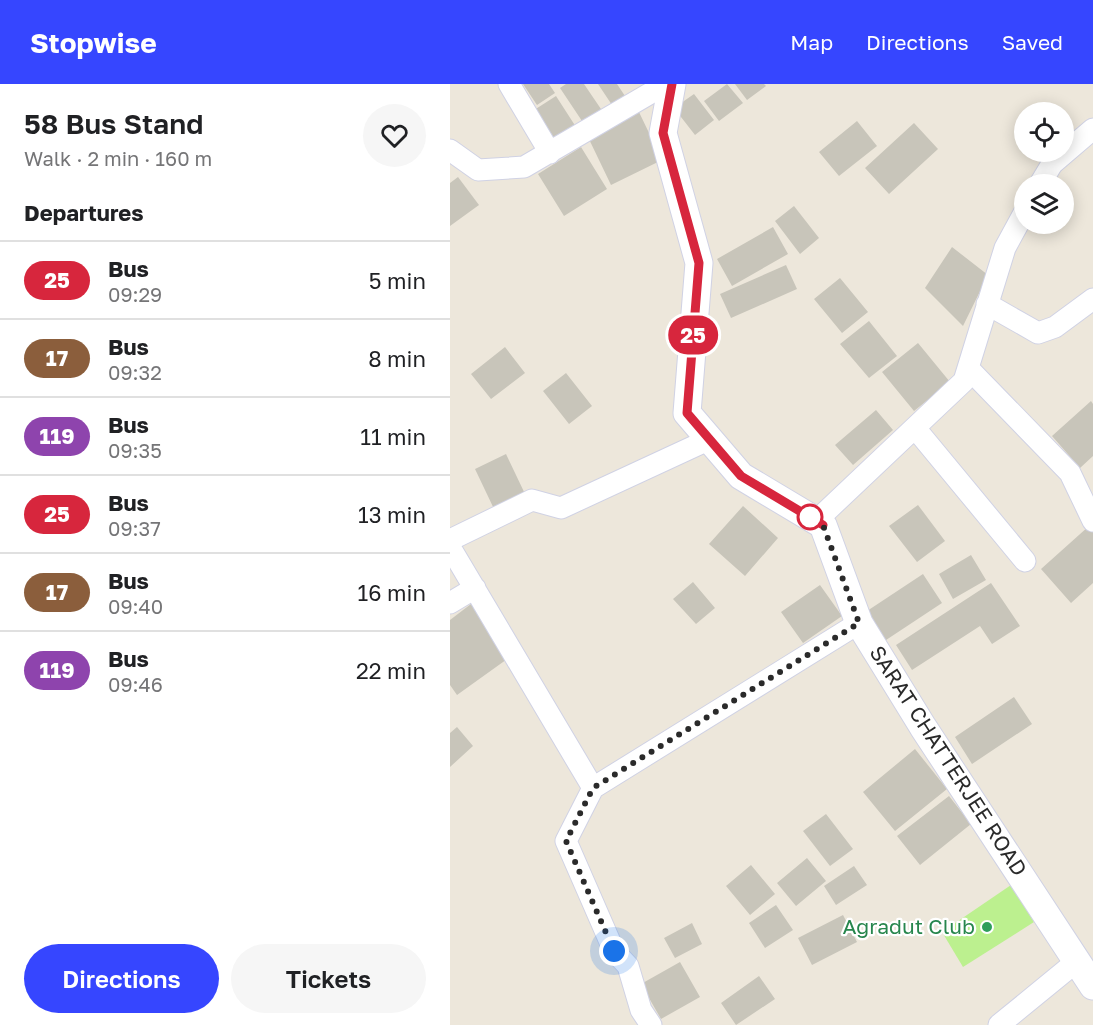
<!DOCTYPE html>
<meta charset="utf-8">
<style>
body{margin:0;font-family:"Golos Text",sans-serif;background:#f6f6f6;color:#202124;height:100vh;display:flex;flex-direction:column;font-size:22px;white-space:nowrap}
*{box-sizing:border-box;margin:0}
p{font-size:20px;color:#757577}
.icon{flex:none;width:33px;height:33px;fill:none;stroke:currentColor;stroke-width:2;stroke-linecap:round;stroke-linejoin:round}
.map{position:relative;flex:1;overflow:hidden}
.side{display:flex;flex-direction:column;background:#fff;width:450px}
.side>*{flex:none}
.badge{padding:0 12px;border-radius:20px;font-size:21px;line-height:39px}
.controls{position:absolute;left:564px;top:18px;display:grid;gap:12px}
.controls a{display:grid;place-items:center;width:60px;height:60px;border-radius:50%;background:#fff;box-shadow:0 3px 15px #0003;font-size:30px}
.you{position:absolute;width:30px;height:30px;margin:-15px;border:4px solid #fff;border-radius:50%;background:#1a73e8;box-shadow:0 0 0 9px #1a73e833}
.map>.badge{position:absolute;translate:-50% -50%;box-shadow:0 0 0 3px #fff}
h2{padding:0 24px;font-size:22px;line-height:54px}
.round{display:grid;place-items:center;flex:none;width:63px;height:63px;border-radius:32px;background:#f6f6f6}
.head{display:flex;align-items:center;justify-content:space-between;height:102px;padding:0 24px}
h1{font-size:28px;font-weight:600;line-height:45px}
.button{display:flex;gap:12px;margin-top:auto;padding:12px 24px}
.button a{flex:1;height:69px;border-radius:36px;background:#3646ff;color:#fff;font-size:24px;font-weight:600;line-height:69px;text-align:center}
.button a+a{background:#f6f6f6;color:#202124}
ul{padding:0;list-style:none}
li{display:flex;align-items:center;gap:18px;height:78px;padding:0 24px;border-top:2px solid #e0e0e0}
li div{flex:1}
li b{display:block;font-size:22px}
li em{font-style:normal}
li .badge{min-width:66px;font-weight:700;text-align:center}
header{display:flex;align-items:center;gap:36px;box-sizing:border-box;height:84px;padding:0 30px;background:#3646ff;color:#fff}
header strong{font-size:28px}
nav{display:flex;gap:33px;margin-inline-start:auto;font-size:21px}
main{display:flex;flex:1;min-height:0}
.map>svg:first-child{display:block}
</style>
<header>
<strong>Stopwise</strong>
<nav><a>Map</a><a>Directions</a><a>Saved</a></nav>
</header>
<main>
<section class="side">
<div class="head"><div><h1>58 Bus Stand</h1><p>Walk · 2 min · 160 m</p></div><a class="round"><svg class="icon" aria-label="heart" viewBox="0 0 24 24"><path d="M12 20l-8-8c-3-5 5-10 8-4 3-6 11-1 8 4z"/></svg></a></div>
<h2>Departures</h2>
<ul>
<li><span class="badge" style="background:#d7263d;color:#fff">25</span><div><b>Bus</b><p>09:29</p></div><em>5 min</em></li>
<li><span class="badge" style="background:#8b5e3c;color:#fff">17</span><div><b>Bus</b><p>09:32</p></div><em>8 min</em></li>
<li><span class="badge" style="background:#8e44ad;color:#fff">119</span><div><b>Bus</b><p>09:35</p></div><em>11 min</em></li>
<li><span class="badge" style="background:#d7263d;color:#fff">25</span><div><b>Bus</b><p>09:37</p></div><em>13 min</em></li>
<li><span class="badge" style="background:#8b5e3c;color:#fff">17</span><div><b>Bus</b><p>09:40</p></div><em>16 min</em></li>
<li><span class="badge" style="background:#8e44ad;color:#fff">119</span><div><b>Bus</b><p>09:46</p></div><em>22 min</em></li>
</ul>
<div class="button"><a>Directions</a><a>Tickets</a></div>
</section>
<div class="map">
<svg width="643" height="941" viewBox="0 0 643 941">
<rect width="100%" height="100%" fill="#ede7db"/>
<path fill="#bcf08f" d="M561 801 584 838 513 883 492 848Z"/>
<path fill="#c8c5ba" d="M73 0H99L105 9 87 21Z
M116 0H134L153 28 134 40 110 4Z
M148 0H167L177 15 164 24Z
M277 0 293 19 269 37 254 17Z
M285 0H314L316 2 297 16Z
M244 10 264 36 245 51 224 24Z
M106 12 126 43 102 59 81 28Z
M188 26 212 76 161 101 137 51Z
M407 37 427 62 389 92 369 68Z
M464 39 488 65 439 110 415 84Z
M131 63 157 105 114 132 88 90Z
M8 93 29 121 0 142V99Z
M344 122 369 154 350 170 325 137Z
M323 143 338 170 282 202 267 175Z
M502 163 538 191 513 242 475 204Z
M336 181 347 205 281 234 270 210Z
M390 194 418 228 392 249 364 215Z
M419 237 447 272 419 294 390 260Z
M468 259 500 298 464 327 432 288Z
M55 263 75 289 41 315 21 290Z
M116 289 142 322 119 340 93 307Z
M641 317 643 320V372L630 384 602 352Z
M426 326 443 346 403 381 385 361Z
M56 370 76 412 45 427 25 385Z
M468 421 495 457 467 478 439 442Z
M293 422 328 454 295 492 259 460Z
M639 442 643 447V499L621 519 591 485Z
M521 471 536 496 503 515 489 490Z
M473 490 492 519 433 558 414 529Z
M243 498 265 524 246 540 223 515Z
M541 499 570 542 542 560 530 542 462 586 446 561Z
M370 501 392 532 353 559 331 528Z
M21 520 60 573 7 611 0 601V536Z
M564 613 582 640 522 680 505 653Z
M7 643 23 662 0 683V649Z
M465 665 497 705 445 747 413 708Z
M499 712 521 740 470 781 447 752Z
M376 730 403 765 380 782 353 747Z
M357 774 376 797 346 822 327 799Z
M301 781 325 810 300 831 276 802Z
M404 782 417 801 386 821 374 802Z
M326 821 343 846 315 864 299 839Z
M393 831 407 858 362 881 348 854Z
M242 839 252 860 225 874 214 854Z
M230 878 250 913 211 935 191 900Z
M309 892 325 915 286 941 271 919Z"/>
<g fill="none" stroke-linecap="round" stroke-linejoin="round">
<g stroke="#d0d2e4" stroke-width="23">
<path id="minor" d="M59 0 100 69
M0 66 28 86 74 83 216 0
M590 100 602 80 643 45
M537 220 588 249 605 243 643 215
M518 284 620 389 643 437
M465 344 575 477
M366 437 514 297 555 164 574 129
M0 456 82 416 111 424 260 355
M0 463 143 704 409 539
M0 519 25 504
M143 704 116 757 164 867 178 882 191 926 201 941
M549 941 626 878"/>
</g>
<g stroke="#d0d2e4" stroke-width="29">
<path id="tertiary" d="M222 0 213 49 249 179 237 329 291 392 373 441 409 539 473 643 643 902"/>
</g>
<use href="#minor" stroke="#fff" stroke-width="21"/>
<use href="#tertiary" stroke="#fff" stroke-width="27"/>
</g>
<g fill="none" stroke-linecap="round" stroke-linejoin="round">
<g stroke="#fff" stroke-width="14">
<path id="line" d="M222 0 213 49 249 179 237 329 291 392 373 441"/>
</g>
<use href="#line" stroke="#d7263d" stroke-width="9"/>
<path stroke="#2a2a2a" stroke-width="6" stroke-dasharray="0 10.8" d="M164 867 116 757 143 704 409 539 373 441 360 433"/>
</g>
<circle fill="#fff" stroke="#d7263d" stroke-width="3" cx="360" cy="433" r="12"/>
<circle fill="#2e9e5b" stroke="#fff" stroke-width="2" cx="537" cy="843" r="6"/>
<g text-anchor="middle" stroke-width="4.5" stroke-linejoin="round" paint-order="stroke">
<g font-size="21" fill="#2a2a2a" stroke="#fff">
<text transform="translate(498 677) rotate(57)" y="7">SARAT CHATTERJEE ROAD</text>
</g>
<g font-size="21" fill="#27864d" stroke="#fff" text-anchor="end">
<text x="525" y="850">Agradut Club</text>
</g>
</g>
</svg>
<div class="controls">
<a><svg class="icon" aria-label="locate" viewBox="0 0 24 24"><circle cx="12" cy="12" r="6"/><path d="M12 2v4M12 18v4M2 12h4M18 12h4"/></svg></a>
<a><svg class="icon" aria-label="layers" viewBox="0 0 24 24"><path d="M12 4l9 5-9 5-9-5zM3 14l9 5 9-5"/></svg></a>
</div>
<div class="you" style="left:164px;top:867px"></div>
<b class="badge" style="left:243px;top:251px;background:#d7263d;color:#fff">25</b>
</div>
</main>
